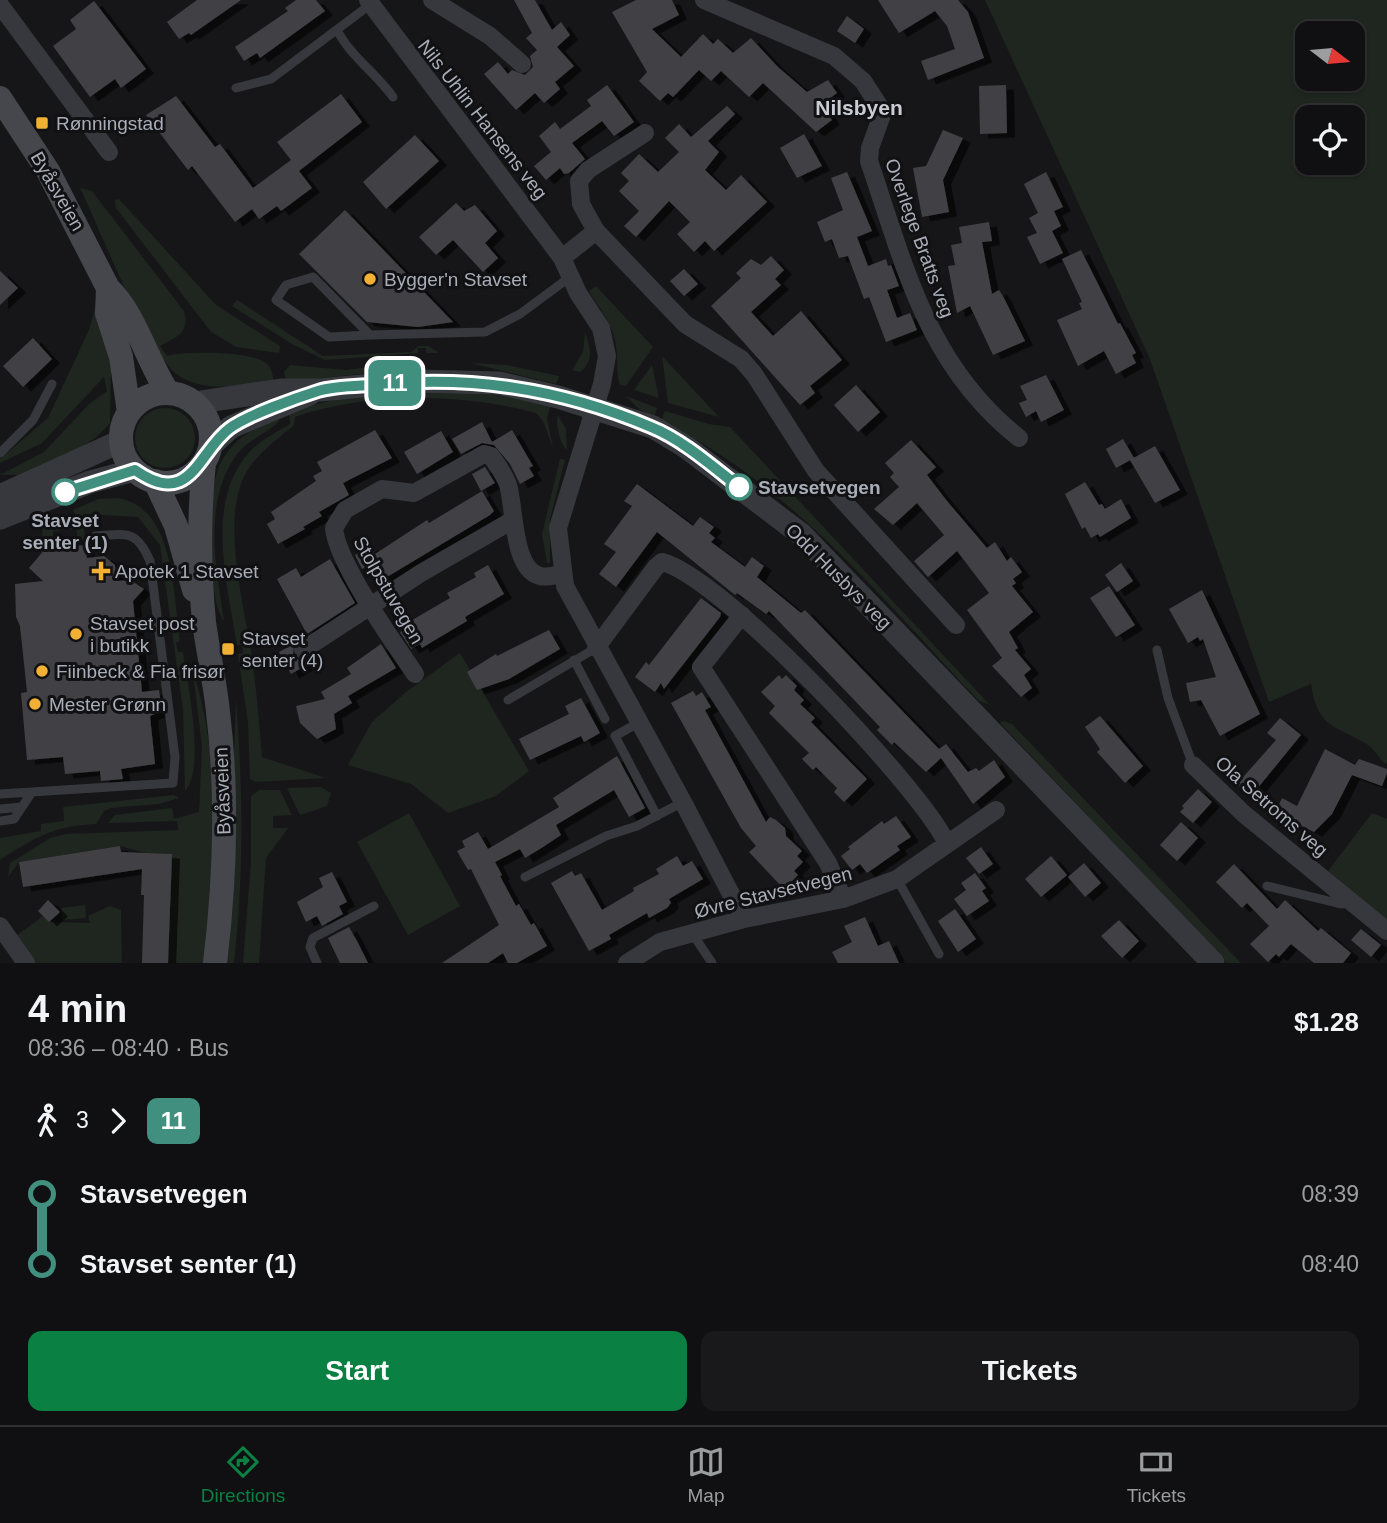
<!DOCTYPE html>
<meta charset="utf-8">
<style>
body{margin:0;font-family:Arial,sans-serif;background:#19191b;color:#f1f3f6;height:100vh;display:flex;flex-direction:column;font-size:26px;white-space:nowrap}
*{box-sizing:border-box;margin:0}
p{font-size:23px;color:#9c9d9f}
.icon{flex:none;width:38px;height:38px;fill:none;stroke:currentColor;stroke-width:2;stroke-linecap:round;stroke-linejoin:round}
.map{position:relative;height:963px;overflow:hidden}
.sheet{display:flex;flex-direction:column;background:#101012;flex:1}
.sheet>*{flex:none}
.badge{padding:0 14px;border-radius:10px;font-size:24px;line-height:46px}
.needle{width:46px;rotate:106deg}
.fabs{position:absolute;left:1295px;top:21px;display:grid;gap:14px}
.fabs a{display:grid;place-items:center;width:70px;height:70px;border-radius:14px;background:#101012;box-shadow:0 2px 5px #0004,0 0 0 2px #303032;font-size:35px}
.map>.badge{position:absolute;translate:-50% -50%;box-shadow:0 0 0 4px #fff}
.legs{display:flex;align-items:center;gap:10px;height:77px;padding:0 28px;font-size:23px}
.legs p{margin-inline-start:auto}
.summary{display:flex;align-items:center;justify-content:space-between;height:119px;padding:0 28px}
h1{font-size:38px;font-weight:600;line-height:52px}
.primary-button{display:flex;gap:14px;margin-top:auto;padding:14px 28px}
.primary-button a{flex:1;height:80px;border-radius:14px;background:#0b8043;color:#fff;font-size:28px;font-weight:600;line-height:80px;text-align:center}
.primary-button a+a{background:#19191b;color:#f1f3f6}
ul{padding:0 28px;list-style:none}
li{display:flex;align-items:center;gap:24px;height:70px;font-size:26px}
li i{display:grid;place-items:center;width:10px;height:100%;margin:0 9px;background:currentColor}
li i::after{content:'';width:18px;height:18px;margin:-9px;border:5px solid;border-radius:50%;background:#101012}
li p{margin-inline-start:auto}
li:first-child i{background:linear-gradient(#0000 50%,currentColor 0)}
li:last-child i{background:linear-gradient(currentColor 50%,#0000 0)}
.menu{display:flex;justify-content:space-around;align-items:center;height:98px;border-top:2px solid #303032;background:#101012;font-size:19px;color:#9c9d9f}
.menu a{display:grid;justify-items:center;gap:4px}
.menu .selected{color:#0b8043}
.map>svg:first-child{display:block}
</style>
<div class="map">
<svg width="1387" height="963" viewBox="0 0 1387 963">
<defs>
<filter id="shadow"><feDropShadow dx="8" dy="4.5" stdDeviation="0" flood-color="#0009"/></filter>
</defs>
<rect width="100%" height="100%" fill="#161618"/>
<path fill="#1e261f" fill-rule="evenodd" d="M985 0H1387V764C1379 761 1376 750 1368 745 1334 724 1318 729 1311 684L1269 702 1150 359ZM1353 33V79H1307V33ZM1353 117V163H1307V117Z
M80 188 92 191 184 311C190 333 177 337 160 346L167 356C185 351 251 351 266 363 272 368 273 376 274 383 245 385 205 393 179 376 149 357 99 226 80 188Z
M119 199 216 305 280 346 279 353 236 347 211 332 116 208 115 200Z
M596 286 653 347 626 386 620 385C616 372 618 360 616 346 614 326 599 308 589 291Z
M237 300 323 356 412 352 418 346H429L439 353H426V348H418V353L325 360 292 344 232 306Z
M96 305 111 368 110 423C91 447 51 466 22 474 16 476 7 474 0 475L44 452 89 404 107 391 104 377 42 443 0 463V459L48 418 89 330Z
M585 333C591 347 594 362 580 372L572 370 583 352Z
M662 356 719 417 668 403Z
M413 362 369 373 286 382 284 372 290 365 346 370Z
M471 363 507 365 559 376 556 384Z
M652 365 659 398 634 390Z
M401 391 489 392 550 407 547 418 553 448 543 421 536 413C461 393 369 392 295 417L294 425C276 441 253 456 243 479 223 523 243 603 251 650 256 685 259 721 262 757L326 778 256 782 250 779 248 723 238 654 243 653 242 645H237C228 588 205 506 246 456 257 442 275 433 290 424L289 411 333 400Z
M626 396 657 408 654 417 639 409Z
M135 438a30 30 0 1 1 60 0a30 30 0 1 1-60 0Z
M665 411 709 424 730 427 990 705 979 701C881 598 791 484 661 421Z
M558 415 566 429 567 450C560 445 555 422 558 415Z
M280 419C271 433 249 438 238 453 202 500 216 567 224 621 206 597 206 488 221 462 234 438 254 427 280 419Z
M560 459 565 460 550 519V563H547L542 534Z
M118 498C176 508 173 597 180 641L176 643 178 652H183C187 681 206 769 185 791L183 710 160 545 138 517 83 514 85 540 78 542 76 529 53 531V544L43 543 42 524 65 514 67 518 75 514 73 510 98 499Z
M460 653 529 771 496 796 448 813 411 784 348 765 372 722 406 692Z
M193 672C224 764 212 867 205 963H168L171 854 146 853 120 846 19 862 8 877 10 863 50 838 66 834 178 830 177 821 108 823 115 815 172 808 174 819 199 812 202 748Z
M236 699C243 788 244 874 234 963H226Z
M1003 721 1012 724 1241 963H1227L1000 723Z
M321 787 331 793 327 806 300 815 287 788Z
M259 790H280L292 815 273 816V828H288L266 858 259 963H243L251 861V796Z
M174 795 179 798 159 804 111 808 104 811 96 824C53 826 36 837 0 860V838L41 831V824L64 821 63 807Z
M409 813 460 906 408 935 357 842Z
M1372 813 1387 819V920L1328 871Z
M85 905 86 918 62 920 61 908Z
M110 906 121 910 122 963H34L16 936 43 916 49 922 90 923 88 916Z"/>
<path fill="#404145" filter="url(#shadow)" d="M197 0H241L191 35 189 33 179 39 167 22Z
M296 0H316L325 11 260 58 257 53 244 61 235 47 288 11 285 8Z
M514 0H535L552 30 561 22 570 35 557 47 574 66 555 82 560 89 544 103 535 93 516 110 484 74 498 62 508 74 512 70 525 75 533 67 530 56 537 50 526 38 532 33Z
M636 0H672L679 15 652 29 681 57 703 34 713 44 718 39 733 53 751 38 778 67 807 92 828 80 837 93 821 105 832 120 816 132 763 83 749 97 721 71 711 81 699 70 673 97 668 93 660 101 639 81 647 72 612 12Z
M878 0H958L968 12 984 58 928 80 921 61 955 49 947 26 935 11 899 33Z
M94 1 146 69 121 88 115 79 90 97 53 46 76 29 70 20Z
M847 16 864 29 855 43 837 31Z
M607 85 634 122 614 136 602 121 572 143 585 159 569 173 564 174 560 168 546 180 534 166 551 152 539 136 555 122 560 129 591 106 587 100Z
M1006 85 1007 133 980 134 979 86Z
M341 94 362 122 299 171 312 188 281 211 277 206 259 219 252 209 235 222 192 166 188 170 146 115 176 96 215 147 220 144 253 188 291 160 277 142Z
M727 106 735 114 708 141 719 152 705 170 726 190 741 175 767 202 714 251 705 241 694 252 677 234 690 222 669 201 636 237 624 226 639 211 619 191 629 181 621 173 639 154 658 172 679 152 665 138 679 124 691 137Z
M943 130 963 138 943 180 949 212 922 217 913 168 926 166Z
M804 134 822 166 797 178 780 148Z
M415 135 439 161 386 209 363 182Z
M847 172 872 231 857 237 868 266 886 259 888 266 891 265 899 286 887 290 897 318 910 313 917 330 886 342 869 297 864 299 848 256 839 258 832 239 825 242 817 222 843 210 831 178Z
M1046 172 1063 207 1054 211 1061 226 1052 231 1063 253 1040 264 1027 237 1037 233 1029 218 1038 213 1024 184Z
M456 203 464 211 475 205 497 231 485 243 498 258 483 272 453 240 436 255 419 237Z
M345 210 453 322 418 327 367 322 299 254Z
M989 222 992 241 982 242 992 294 999 290 1004 298 1025 341 993 355 970 306 957 313 948 266 955 265 951 245 962 243 959 227Z
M1081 250 1118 324 1120 323 1136 353 1132 355 1136 363 1116 374 1104 351 1078 366 1057 320 1082 309 1079 303 1082 302 1062 259Z
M771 256 784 270 775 279 781 285 751 312 773 336 801 311 842 360 810 386 815 393 800 405 711 306 741 278 736 273 751 259 761 265Z
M684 269 698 284 684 296 670 281Z
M0 271 18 288 0 305Z
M33 338 52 359 23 387 3 366Z
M1046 375 1064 410 1041 422 1036 411 1026 417 1019 403 1027 400 1020 386Z
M856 385 880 412 858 432 834 405Z
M482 422 492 442 512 430 533 466 529 468 534 476 520 484 510 464 494 445 482 443 461 454 452 439Z
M375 430 392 458 343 483 349 495 319 512 322 516 303 527 305 529 278 544 267 524 275 519 271 512 316 481 313 476 322 471 317 462Z
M441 431 453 452 417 474 404 452Z
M1123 439 1134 458 1116 468 1106 449Z
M911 440 936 467 927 475 947 501 987 548 995 542 1007 561 1011 557 1022 572 1013 579 1016 583 1012 586 1033 612 1009 632 1018 648 1015 650 1031 669 1024 675 1032 688 1021 697 992 666 1002 658 967 610 989 593 957 551 928 577 914 561 944 535 917 503 893 525 874 509 899 487 890 477 894 473 885 463Z
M1155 446 1180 490 1155 503 1130 460Z
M485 467 495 483 481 491 472 474Z
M1085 482 1099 505 1102 504 1105 509 1121 499 1131 518 1100 537 1098 534 1091 538 1085 527 1082 529 1065 494Z
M637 484 693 526 700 517 714 527 709 533 715 538 711 542 745 567 752 557 764 566 757 577 801 613 805 610 939 749 946 744 968 772 976 768 979 771 994 760 1005 777 973 804 941 758 926 772 894 742 892 745 877 730 880 727 769 611 766 614 737 593 735 595 657 532 616 587 599 574 616 552 604 544 632 506 624 501Z
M482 491 494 511 490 515 377 583 367 566 362 569 355 555 370 546 375 554 427 520 429 523Z
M86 545 87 558 104 556 115 565 117 581 130 580 144 589 133 601 142 692 159 690 162 711 150 716 155 764 121 769 123 779 101 781 100 771 65 774 63 757 27 760 21 693 27 692 20 626 16 617 15 584 43 581 29 568 45 549Z
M330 559 355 603 307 634 277 579 296 568 301 577Z
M1121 563 1133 581 1117 592 1105 575Z
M488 565 504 594 465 617 467 621 435 640 422 648 420 644 411 649 400 632 404 630 402 626 450 598 447 593 476 577 474 573Z
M1109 586 1135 625 1116 637 1090 598Z
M1202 590 1260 714 1220 736 1201 700 1190 702 1186 683 1216 677 1203 639 1200 641 1198 637 1188 643 1169 609Z
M701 598 721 613 720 617 664 689 661 683 655 692 635 677 646 662 649 665Z
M549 630 560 649 509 679 477 690 467 672 496 654 497 656Z
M294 644 293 656 307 665 291 674 279 652Z
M381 644 396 668 348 696 352 703 334 714 336 729 317 739 300 723 296 706 325 699 321 692 351 674 347 668Z
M779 675 782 679 786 675 797 686 794 690 804 700 800 704 815 718 811 722 867 779 844 802 834 792 837 788 816 767 813 770 802 759 809 753 769 713 775 706 761 692Z
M693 691 696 696 702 692 711 707 705 710 766 822 770 817 776 820 785 828 786 836 802 851 797 856 803 862 794 871 798 875 787 886 782 887 749 852 756 846 741 828 671 703Z
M581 698 600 733 584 742 581 736 530 760 519 739 569 714 565 706Z
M1100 716 1143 766 1125 783 1097 752 1100 749 1085 727Z
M1280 718 1301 735 1252 795 1237 784 1276 740 1267 733Z
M1325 749 1355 765 1359 759 1387 769V773L1382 786 1352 775 1332 814 1314 832 1275 813 1282 798 1297 806Z
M617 756 645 808 629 817 614 790 556 825 561 835 543 847 525 858 520 849 495 862 502 875 500 876 516 906 519 904 531 925 534 923 547 946 517 963H508L503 953 488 963H442L499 925 471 869 468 870 457 851 465 847 462 841 478 832 488 849 559 807 553 798Z
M1198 789 1212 802 1193 823 1180 812 1184 808 1182 806Z
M896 816 911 837 897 846 900 850 867 873 860 864 852 870 841 856 850 849 848 847 882 821 884 824Z
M1181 822 1198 838 1177 861 1160 845Z
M120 846 121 852 172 854 168 963H142L144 895H141L142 869 23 887 19 862Z
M981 847 993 864 979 874 966 858Z
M677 856 683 866 692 861 703 879 669 899 671 903 667 908 649 918 647 913 609 935 611 939 589 951 551 883 572 871 575 876 581 873 602 910 634 891 633 888 659 874 656 869Z
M1051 856 1067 875 1041 897 1025 879Z
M1084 863 1101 883 1085 897 1068 877Z
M1234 864 1277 909 1285 900 1318 931 1321 928 1351 953 1343 963H1314L1291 944 1279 957 1276 954 1268 962 1250 944 1269 926 1247 903 1242 908 1216 882Z
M332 872 347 902 339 906 343 914 322 926 317 916 306 922 297 902 323 887 319 878Z
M975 873 986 888 982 891 989 901 967 916 954 899 966 890 961 883Z
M48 900 60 912 49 922 38 911Z
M955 909 976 939 958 952 938 921Z
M865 917 878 946 889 941 899 963H838L832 952 852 942 844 926Z
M1119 920 1139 941 1122 958 1101 936Z
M349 927 357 941 368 963H340L328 938Z
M1361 929 1381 945 1371 957 1351 940Z"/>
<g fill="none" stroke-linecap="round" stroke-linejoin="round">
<path stroke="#37383d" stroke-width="9" d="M337 30C351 57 376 73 393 97
M236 88 271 79 371 4
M370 335 329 337 276 300 286 285 313 277 370 335 485 332 520 314 570 277
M0 453 33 420 52 384
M1157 650 1168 698 1193 765
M574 660 605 719
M508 700 596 648
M638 723 615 736 657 816
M0 794 173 783 175 757 150 561C136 529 127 534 95 536
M0 809 22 807
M0 821 14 819 32 792
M525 877 606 836 637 826 683 802
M897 879 939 954
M1267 886 1341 904 1351 902
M692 933 712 963
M317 963 310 947 313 938 374 906"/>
<path stroke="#37383d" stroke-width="18" d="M368 0 562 258 578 293 601 328 607 356 602 384 558 528 565 586 683 802 744 919
M432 0 490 36 522 64
M704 0 834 56 863 81 883 112 870 148 869 161C905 267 927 365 1019 438
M0 5 109 152
M645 133 588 170 579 181 581 204 596 231 685 324 741 359 754 374 816 471 956 625
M562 258 596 231
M742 615 701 667 828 863 843 899
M596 648 656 567 662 562C721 576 919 786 946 842
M303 650 421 573 513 520
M415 674C394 643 337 563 334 528L345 510 382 489 414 493 484 454 491 456C497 465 505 475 508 485 515 507 512 569 540 576 547 578 555 575 562 574
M1193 765 1244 814 1387 931
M0 926 26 963
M627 963 660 942 744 919 843 899 897 879 996 810"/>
<path stroke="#37383d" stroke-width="23" d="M194 403 281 390H320L415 381 499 383 558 397 653 427 686 447 802 535 1213 963
M210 446 231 427 310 394
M0 496 121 441
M0 518 90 482 135 470"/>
<path stroke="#45474d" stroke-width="24" d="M0 98 48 171 108 288C136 315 146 359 168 393
M108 288 107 313 121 357 129 412
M121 438a45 45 0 1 1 90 0a45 45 0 1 1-90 0Z
M204 462C199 514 199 570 204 622 208 652 215 682 218 712 228 795 225 881 215 963
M155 481 176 526 194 590"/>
</g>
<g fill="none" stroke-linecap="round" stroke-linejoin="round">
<g stroke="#fff" stroke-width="16">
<path id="line-1" d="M65 492 135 470C191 510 198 451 230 428 248 415 296 398 318 391 334 386 354 386 371 385 469 375 559 388 651 427 683 440 712 466 739 487"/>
</g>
<use href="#line-1" stroke="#41907f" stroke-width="10"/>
</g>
<g fill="#f2b134" stroke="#111113" stroke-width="2.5">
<rect x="35" y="116" width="14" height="14" rx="3.5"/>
<circle cx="370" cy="279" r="7"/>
<path d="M97.5 560.5h7v7h7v7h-7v7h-7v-7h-7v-7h7z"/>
<circle cx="76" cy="634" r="7"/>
<rect x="221" y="642" width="14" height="14" rx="3.5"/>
<circle cx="42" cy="671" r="7"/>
<circle cx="35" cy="704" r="7"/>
</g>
<g fill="#fff" stroke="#41907f" stroke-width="3.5">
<circle cx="739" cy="487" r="12"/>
<circle cx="65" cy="492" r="12"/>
</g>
<g text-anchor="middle" stroke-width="6" stroke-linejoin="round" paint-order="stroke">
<g font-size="19" fill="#a8adb8" stroke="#111113">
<text transform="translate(483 119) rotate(52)" y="7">Nils Uhlin Hansens veg</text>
<text transform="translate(58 191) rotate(60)" y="7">Byåsveien</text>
<text transform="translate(920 238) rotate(70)" y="7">Overlege Bratts veg</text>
<text transform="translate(839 576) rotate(45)" y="7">Odd Husbys veg</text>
<text transform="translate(389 590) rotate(60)" y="7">Stolpstuvegen</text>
<text transform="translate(222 791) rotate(-92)" y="7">Byåsveien</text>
<text transform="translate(1272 806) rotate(41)" y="7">Ola Setroms veg</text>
<text transform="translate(773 892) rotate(-14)" y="7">Øvre Stavsetvegen</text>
</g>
<g font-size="19" fill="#a8adb8" stroke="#111113" text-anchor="start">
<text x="56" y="130">Rønningstad</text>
<text x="384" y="286">Bygger'n Stavset</text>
<text x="115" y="578">Apotek 1 Stavset</text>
<text x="90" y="630">Stavset post<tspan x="90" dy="22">i butikk</tspan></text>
<text x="242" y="645">Stavset<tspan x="242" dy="22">senter (4)</tspan></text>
<text x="56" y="678">Fiinbeck &amp; Fia frisør</text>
<text x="49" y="711">Mester Grønn</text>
</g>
<g font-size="19" font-weight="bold" fill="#a8adb8" stroke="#111113" text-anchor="start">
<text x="758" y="494">Stavsetvegen</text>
<text x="65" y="527" text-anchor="middle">Stavset<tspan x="65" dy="22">senter (1)</tspan></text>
</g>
<g font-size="21" font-weight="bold" fill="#c9ccd4" stroke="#111113">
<text x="859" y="115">Nilsbyen</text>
</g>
</g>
</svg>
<div class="fabs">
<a><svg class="needle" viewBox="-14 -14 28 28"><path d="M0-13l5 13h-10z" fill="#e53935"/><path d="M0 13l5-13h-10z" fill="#9c9d9f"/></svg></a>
<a><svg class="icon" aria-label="locate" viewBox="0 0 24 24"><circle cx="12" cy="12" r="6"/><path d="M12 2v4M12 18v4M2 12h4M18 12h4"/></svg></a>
</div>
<b class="badge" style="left:395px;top:383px;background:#41907f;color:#fff">11</b>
</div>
<section class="sheet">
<div class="summary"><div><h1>4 min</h1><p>08:36 – 08:40 · Bus</p></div><b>$1.28</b></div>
<div class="legs"><svg class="icon" aria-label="walk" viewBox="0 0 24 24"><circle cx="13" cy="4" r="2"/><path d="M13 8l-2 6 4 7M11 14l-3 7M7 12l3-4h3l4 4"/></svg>3<svg class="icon" aria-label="forward" viewBox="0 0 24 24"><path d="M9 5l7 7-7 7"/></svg><b class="badge" style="background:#41907f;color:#fff">11</b></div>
<ul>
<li><i style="color:#41907f"></i><b>Stavsetvegen</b><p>08:39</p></li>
<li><i style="color:#41907f"></i><b>Stavset senter (1)</b><p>08:40</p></li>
</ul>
<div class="primary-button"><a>Start</a><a>Tickets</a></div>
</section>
<nav class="menu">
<a class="selected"><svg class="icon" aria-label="directions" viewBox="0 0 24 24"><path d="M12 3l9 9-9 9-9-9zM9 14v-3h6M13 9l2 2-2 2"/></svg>Directions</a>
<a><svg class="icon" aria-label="map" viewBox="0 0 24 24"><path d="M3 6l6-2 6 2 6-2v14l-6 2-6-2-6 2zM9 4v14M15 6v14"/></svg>Map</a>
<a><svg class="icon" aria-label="tickets" viewBox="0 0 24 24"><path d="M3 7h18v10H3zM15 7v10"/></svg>Tickets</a>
</nav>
